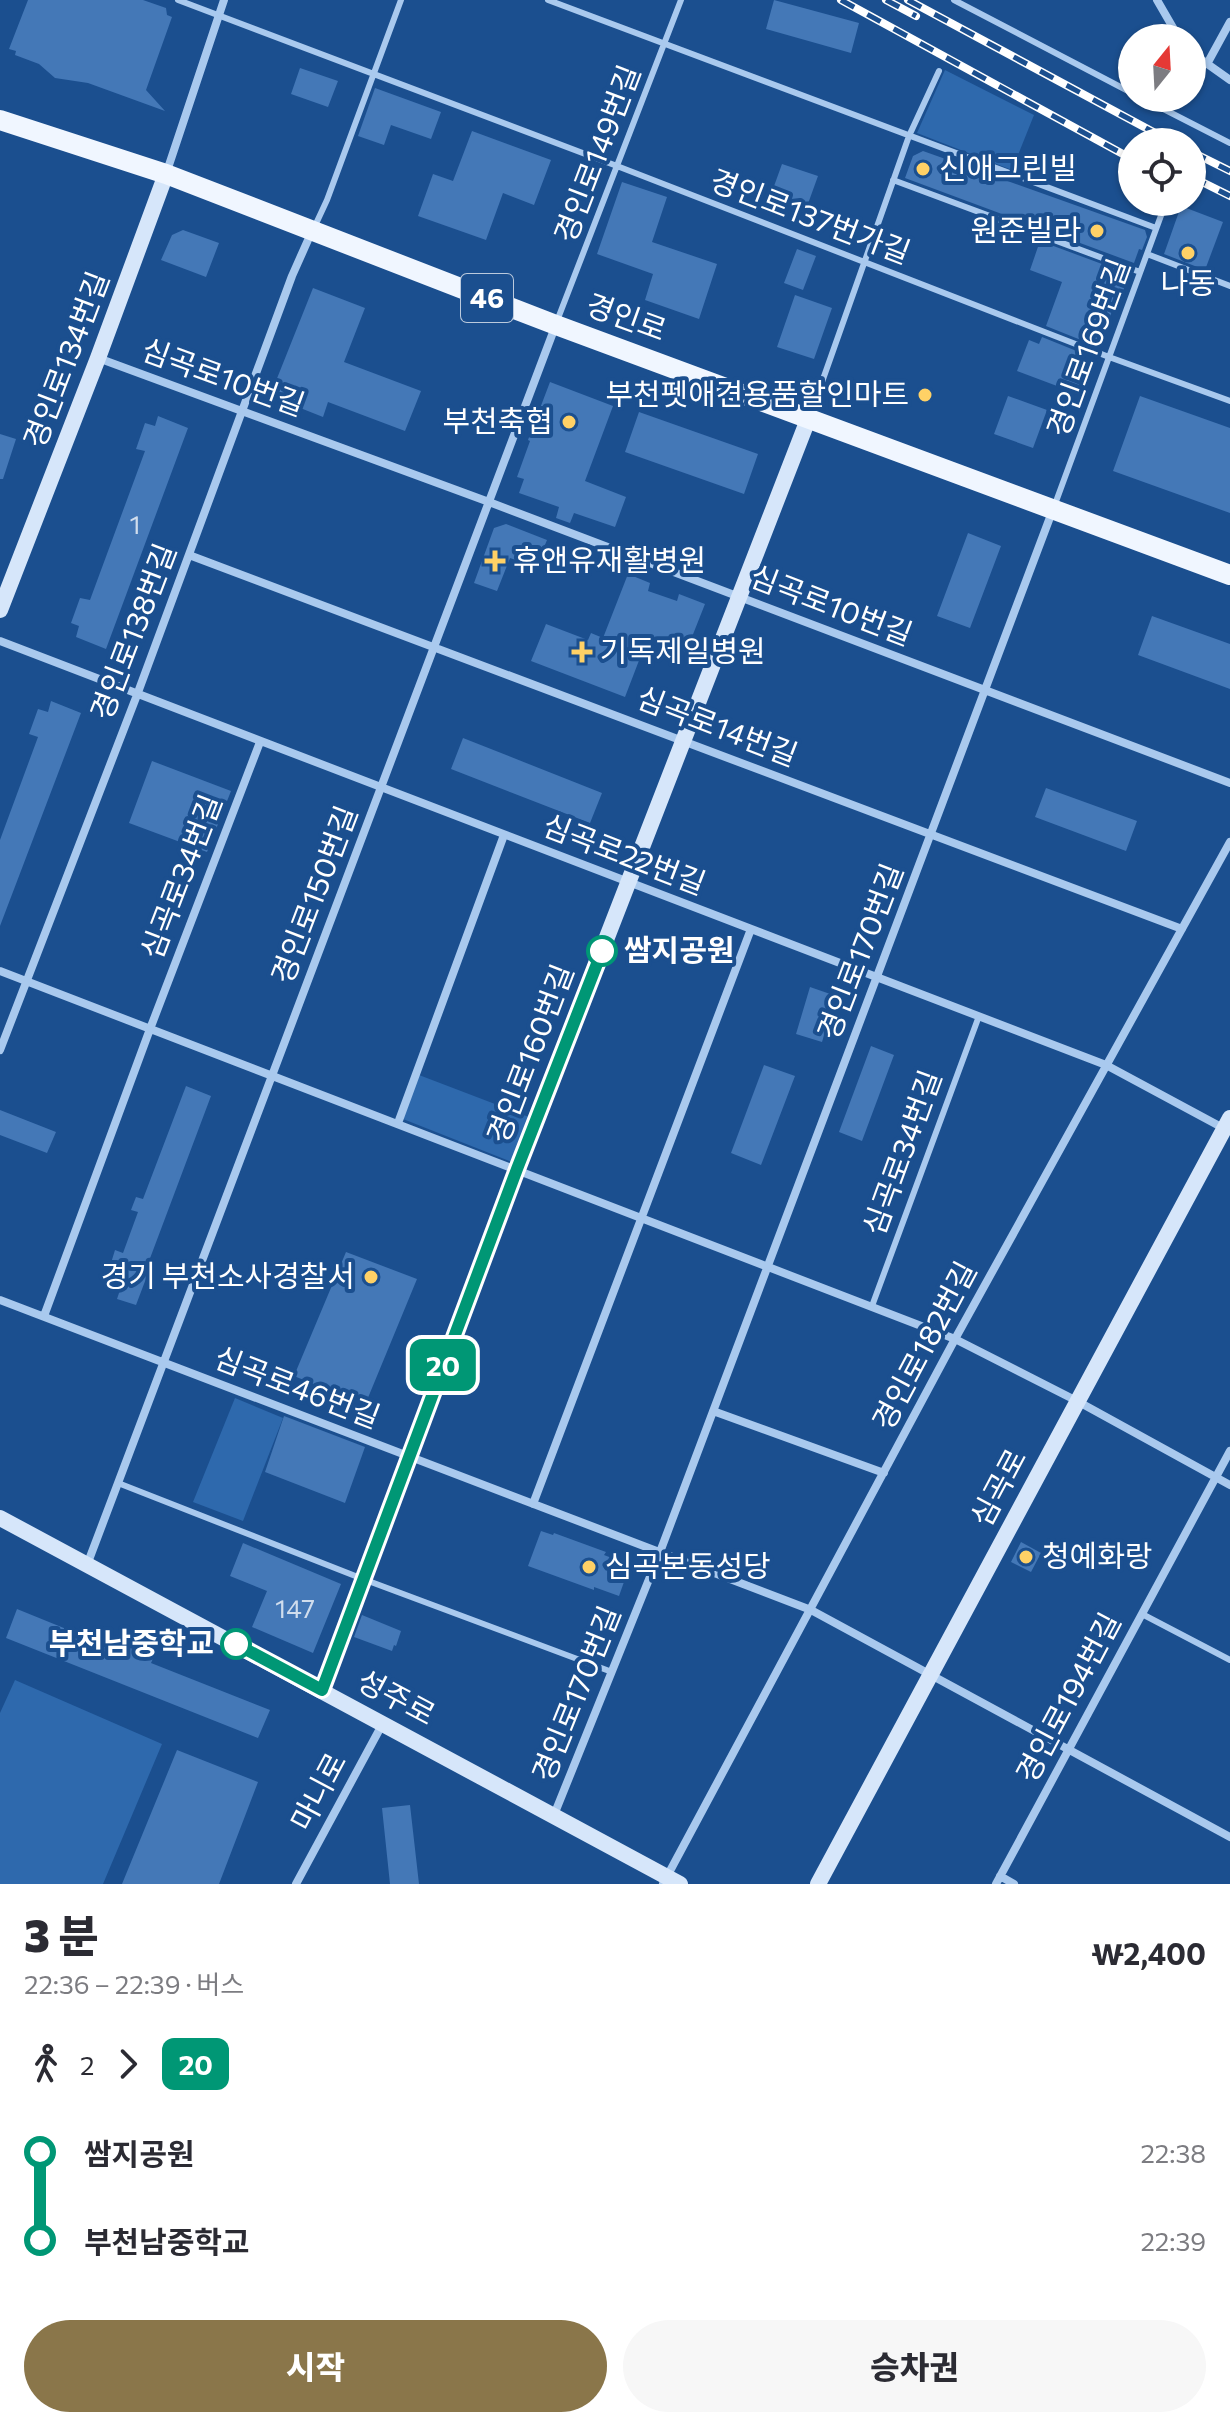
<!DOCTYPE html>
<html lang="ko">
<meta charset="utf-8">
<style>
body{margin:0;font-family:Commissioner,"Noto Sans KR",sans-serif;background:#f7f7f7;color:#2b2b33;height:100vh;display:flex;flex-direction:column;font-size:30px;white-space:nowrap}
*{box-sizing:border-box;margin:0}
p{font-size:26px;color:#7c7c81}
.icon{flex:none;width:44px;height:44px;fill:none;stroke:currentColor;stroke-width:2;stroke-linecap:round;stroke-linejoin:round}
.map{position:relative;height:1884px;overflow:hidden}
.sheet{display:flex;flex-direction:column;background:#fff;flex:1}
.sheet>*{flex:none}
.badge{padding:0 16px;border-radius:12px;font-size:28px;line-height:52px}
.needle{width:52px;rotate:18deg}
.tools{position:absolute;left:1118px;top:24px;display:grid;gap:16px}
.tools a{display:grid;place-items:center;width:88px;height:88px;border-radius:50%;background:#fff;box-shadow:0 2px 6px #0004;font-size:40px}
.map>.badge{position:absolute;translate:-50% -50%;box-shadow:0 0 0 4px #fff}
.legs{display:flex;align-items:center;gap:12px;height:88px;padding:0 24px;font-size:26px}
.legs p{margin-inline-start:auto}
.head{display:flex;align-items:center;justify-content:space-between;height:136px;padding:0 24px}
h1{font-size:44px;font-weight:800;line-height:60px}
.cta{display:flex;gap:16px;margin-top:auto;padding:16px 24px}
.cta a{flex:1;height:92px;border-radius:48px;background:#8a764a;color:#fff;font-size:32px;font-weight:800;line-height:92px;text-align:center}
.cta a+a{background:#f7f7f7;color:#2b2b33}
ul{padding:0 24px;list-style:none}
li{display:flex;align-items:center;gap:28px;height:88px;font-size:30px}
li i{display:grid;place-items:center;width:12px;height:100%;margin:0 10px;background:currentColor}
li i::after{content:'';width:20px;height:20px;margin:-10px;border:6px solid;border-radius:50%;background:#fff}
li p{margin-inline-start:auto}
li:first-child i{background:linear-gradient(#0000 50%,currentColor 0)}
li:last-child i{background:linear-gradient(currentColor 50%,#0000 0)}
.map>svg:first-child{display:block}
</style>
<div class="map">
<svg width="1230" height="1884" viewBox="0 0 1230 1884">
<rect width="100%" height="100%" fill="#1b4f8f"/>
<path fill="#2e69ad" d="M945 70 1034 115 1012 170 917 133Z
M419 1075 529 1117 512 1162 403 1119Z
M235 1398 283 1418 243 1521 193 1502Z
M15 1680 162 1744 103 1884H0V1713Z"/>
<path fill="#4478b7" d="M28 0H143L166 8 167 15 172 17 146 90 165 111 88 83 55 78 39 64 15 55 16 51 9 49Z
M774 0 859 23 851 53 766 29Z
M300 68 338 81 328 107 291 94Z
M375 88 441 112 431 139 391 125 384 145 358 136Z
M472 131 551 160 534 205 503 193 486 240 418 216 433 174 453 181Z
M923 151 1145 230 1147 237 1142 250 1139 249 1134 263 905 178 913 156Z
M782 164 818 176 805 212 769 200Z
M622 182 667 197 652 242 717 264 699 319 645 300 653 274 597 254Z
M1181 206 1223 222 1205 270 1164 254Z
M183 230 219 243 206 277 161 260 172 235Z
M1040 241 1129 274 1117 308 1113 307 1103 341 1096 346 1046 326 1062 282 1030 270Z
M797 249 816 256 803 290 784 283Z
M313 288 365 308 344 362 421 391 405 431 328 402 323 417 270 396Z
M795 295 832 308 814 359 777 347Z
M1042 337 1084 354 1078 358 1093 364 1081 395 1017 371 1029 340 1039 344Z
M550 382 613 406 585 481 626 497 615 527 574 513 570 523 556 518 559 507 519 493 524 479 517 477 530 441 528 440Z
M1008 396 1047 410 1033 448 994 434Z
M1140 396 1230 428V513L1113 471Z
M639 412 758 454 744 494 625 452Z
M158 416 188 428 106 649 76 637 79 626 71 623 80 598 90 600 145 451 136 449 145 423 155 426Z
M0 434 16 439 3 479H0Z
M506 524 547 540 536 567 510 558 497 591 474 583 494 528Z
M968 533 1001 546 970 628 937 616Z
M628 574 650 583 648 591 677 601 679 594 705 604 686 652 648 637 625 697 531 661 546 624 588 640 591 633 603 638Z
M1152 616 1230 644V689L1138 655Z
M51 701 81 713 0 926V840L38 737 29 734 38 709 48 712Z
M463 738 602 793 590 823 451 769Z
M152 761 231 791 207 852 129 823Z
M1046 788 1137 821 1126 851 1035 817Z
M810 987 836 996 822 1042 796 1034Z
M871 1046 894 1055 862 1141 839 1132Z
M764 1065 795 1076 761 1165 731 1153Z
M186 1086 211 1096 146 1269 145 1276H147L136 1305 117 1299 127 1269 111 1263 115 1250 123 1253 138 1212 131 1210 136 1197 143 1199Z
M0 1110 56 1132 47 1153 0 1135Z
M346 1252 417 1279 365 1405 294 1376Z
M284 1416 365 1447 345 1503 265 1472Z
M541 1531 553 1535 554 1533 606 1552 604 1555 630 1565 619 1596 594 1587V1590L528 1566Z
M1021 1542 1041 1553 1031 1572 1011 1562Z
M243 1543 341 1584 313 1653 252 1627 267 1591 230 1576Z
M17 1609 113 1648 119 1635 157 1650 151 1663 270 1710 258 1738 6 1638Z
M362 1615 401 1631 396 1646 394 1645 392 1651 354 1637Z
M177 1750 258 1782 219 1884H122Z
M410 1805 419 1884H390L382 1808Z"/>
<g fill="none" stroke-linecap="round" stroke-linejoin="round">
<path stroke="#a9c9ee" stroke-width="6" d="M178 0 617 166 1109 357 1230 401
M548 0 1156 228
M954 0 1132 93
M1142 98 1230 143
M893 180 1140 272
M314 228 327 200 401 0
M1147 254 1230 286
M557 321 681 0
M810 416 909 136 939 71
M1054 507 1166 202
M872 1306 979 1016
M118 1483 363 1579 612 1672
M1142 1614 1230 1660"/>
<path stroke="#a9c9ee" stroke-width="8" d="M1157 0 1179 38
M1192 53 1230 80
M1207 64 1230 22
M166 174 224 0
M98 358 489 502 1230 783
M189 555 1182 929
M0 641 1106 1065 1225 1129
M0 971 955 1339 1077 1401 1230 1485
M0 1050 137 695 292 276 312 231
M398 1123 504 835
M0 1300 811 1610 1230 1837
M44 1316 150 1029 260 742
M713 1411 884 1473
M533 1504 751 929
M87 1565 555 327
M554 1815 660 1552 1052 512
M1000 1876 1014 1884
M296 1884 383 1723
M663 1884 955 1339 1230 842
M996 1884 1230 1451"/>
<path stroke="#d6e6fa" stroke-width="16" d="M0 610 98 358 166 174
M0 1518 680 1884
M322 1690 517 1169 809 417
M818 1884 1230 1118"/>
<path stroke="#f0f6ff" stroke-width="20" d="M0 120 166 174 556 325 1230 575"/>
<g stroke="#fff" stroke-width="8">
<path id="rail" d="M841 0 1132 159
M886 0 916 16
M908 0 1172 142
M1192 152 1230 171
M1192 177 1230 196"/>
</g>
<use href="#rail" stroke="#1b4f8f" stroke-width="5" stroke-dasharray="15" stroke-linecap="butt"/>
</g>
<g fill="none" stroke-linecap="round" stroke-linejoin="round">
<g stroke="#fff" stroke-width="18">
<path id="line-1" d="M236 1644 322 1690 517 1169 602 951"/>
</g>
<use href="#line-1" stroke="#009775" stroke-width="12"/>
</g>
<g fill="#ffd166" stroke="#1b4f8f" stroke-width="3">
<circle cx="923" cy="169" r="8"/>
<circle cx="1097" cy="231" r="8"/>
<circle cx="1188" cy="253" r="8"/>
<circle cx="925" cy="395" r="8"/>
<circle cx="569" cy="422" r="8"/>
<path d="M491 549h8v8h8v8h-8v8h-8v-8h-8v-8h8z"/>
<path d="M578 640h8v8h8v8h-8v8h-8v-8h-8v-8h8z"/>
<circle cx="371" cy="1277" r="8"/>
<circle cx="1026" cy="1557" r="8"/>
<circle cx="589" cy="1567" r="8"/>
</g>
<g fill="#fff" stroke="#009775" stroke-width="4">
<circle cx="602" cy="951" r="14"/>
<circle cx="236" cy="1644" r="14"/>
</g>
<g text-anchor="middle" stroke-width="8" stroke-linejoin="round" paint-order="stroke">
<g font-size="26" fill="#d0dded">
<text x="135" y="534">1</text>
<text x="295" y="1618">147</text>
</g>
<rect fill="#1b4f8f" stroke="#bbcadd" stroke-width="2" x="461" y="274" width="52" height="48" rx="6"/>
<g font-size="28" font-weight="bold" fill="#fff">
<text x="487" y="308">46</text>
</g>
<g font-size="30" fill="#fff" stroke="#1b4f8f">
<text transform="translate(598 154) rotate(-69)" y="10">경인로149번길</text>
<text transform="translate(810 217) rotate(21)" y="10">경인로137번가길</text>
<text transform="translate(626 318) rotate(20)" y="10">경인로</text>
<text transform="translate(1089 348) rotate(-70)" y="10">경인로169번길</text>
<text transform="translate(67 360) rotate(-69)" y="10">경인로134번길</text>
<text transform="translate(223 378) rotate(20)" y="10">심곡로10번길</text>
<text transform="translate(831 606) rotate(21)" y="10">심곡로10번길</text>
<text transform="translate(134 632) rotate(-69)" y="10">경인로138번길</text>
<text transform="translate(717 727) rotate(21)" y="10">심곡로14번길</text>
<text transform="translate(624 855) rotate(21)" y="10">심곡로22번길</text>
<text transform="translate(182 877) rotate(-69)" y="10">심곡로34번길</text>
<text transform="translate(315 895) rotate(-69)" y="10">경인로150번길</text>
<text transform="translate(861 952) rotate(-69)" y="10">경인로170번길</text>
<text transform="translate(531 1054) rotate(-69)" y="10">경인로160번길</text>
<text transform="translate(903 1153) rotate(-70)" y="10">심곡로34번길</text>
<text transform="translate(925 1346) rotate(-62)" y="10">경인로182번길</text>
<text transform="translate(297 1388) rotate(21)" y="10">심곡로46번길</text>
<text transform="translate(999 1488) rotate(-62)" y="10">심곡로</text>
<text transform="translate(577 1694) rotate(-68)" y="10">경인로170번길</text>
<text transform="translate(396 1698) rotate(28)" y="10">성주로</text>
<text transform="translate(1069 1698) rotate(-62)" y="10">경인로194번길</text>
<text transform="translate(319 1792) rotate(-62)" y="10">마니로</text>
</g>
<g font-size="30" fill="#fff" stroke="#1b4f8f" text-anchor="start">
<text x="939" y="179">신애그린빌</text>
<text x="1081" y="241" text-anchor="end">원준빌라</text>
<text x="1188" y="294" text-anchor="middle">나동</text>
<text x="909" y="405" text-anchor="end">부천펫애견용품할인마트</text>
<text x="553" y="432" text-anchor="end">부천축협</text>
<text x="513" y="571">휴앤유재활병원</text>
<text x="600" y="662">기독제일병원</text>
<text x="355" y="1287" text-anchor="end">경기 부천소사경찰서</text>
<text x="1042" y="1567">청예화랑</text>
<text x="605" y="1577">심곡본동성당</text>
</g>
<g font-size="30" font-weight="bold" fill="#fff" stroke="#1b4f8f" text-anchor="start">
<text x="624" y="961">쌈지공원</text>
<text x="214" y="1654" text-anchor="end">부천남중학교</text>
</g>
</g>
</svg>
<div class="tools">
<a><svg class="needle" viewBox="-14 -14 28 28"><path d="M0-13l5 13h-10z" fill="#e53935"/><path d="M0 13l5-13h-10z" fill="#7c7c81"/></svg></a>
<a><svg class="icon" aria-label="locate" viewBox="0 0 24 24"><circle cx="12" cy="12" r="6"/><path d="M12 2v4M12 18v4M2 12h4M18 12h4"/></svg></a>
</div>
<b class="badge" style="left:443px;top:1365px;background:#009775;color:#fff">20</b>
</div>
<section class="sheet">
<div class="head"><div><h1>3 분</h1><p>22:36 – 22:39 · 버스</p></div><b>₩2,400</b></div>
<div class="legs"><svg class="icon" aria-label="walk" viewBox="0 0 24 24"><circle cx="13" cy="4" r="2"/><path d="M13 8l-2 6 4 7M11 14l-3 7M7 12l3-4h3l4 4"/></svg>2<svg class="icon" aria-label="forward" viewBox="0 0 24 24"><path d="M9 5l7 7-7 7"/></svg><b class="badge" style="background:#009775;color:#fff">20</b></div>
<ul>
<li><i style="color:#009775"></i><b>쌈지공원</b><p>22:38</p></li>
<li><i style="color:#009775"></i><b>부천남중학교</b><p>22:39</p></li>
</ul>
<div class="cta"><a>시작</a><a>승차권</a></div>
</section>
